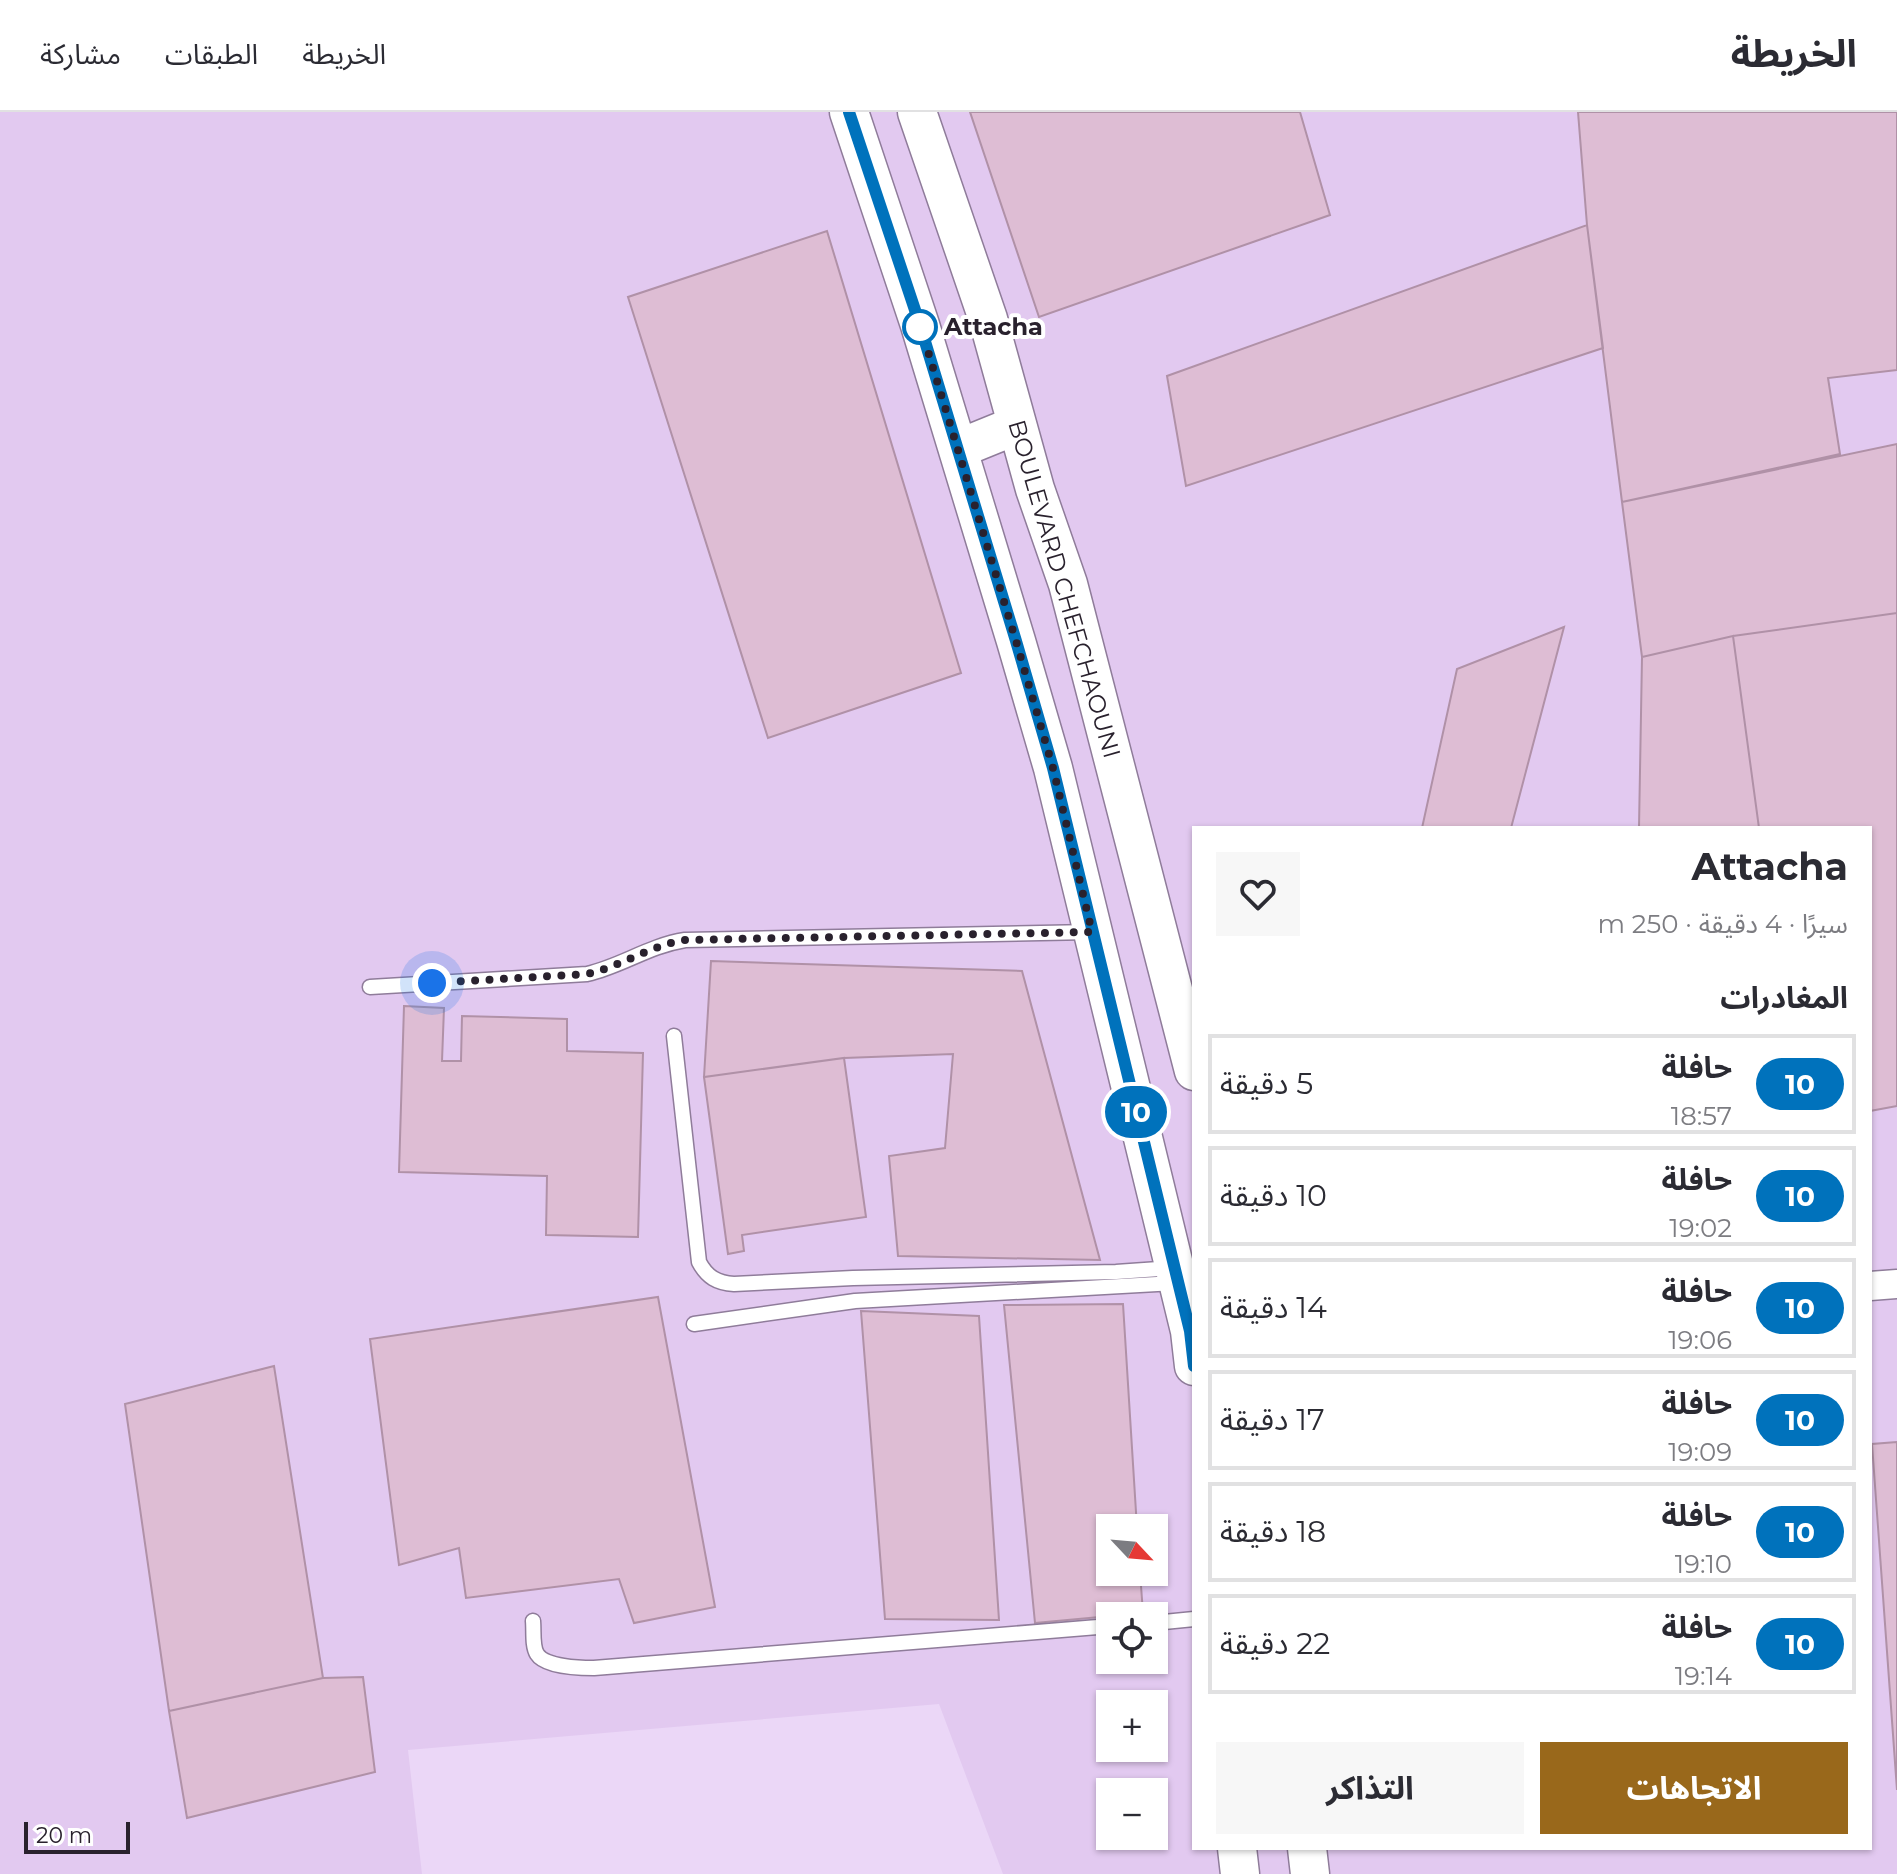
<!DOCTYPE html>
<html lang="ar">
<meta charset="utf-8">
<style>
body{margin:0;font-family:Montserrat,"Noto Sans Arabic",sans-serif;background:#f7f7f7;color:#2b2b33;direction:rtl;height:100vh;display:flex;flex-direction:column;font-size:30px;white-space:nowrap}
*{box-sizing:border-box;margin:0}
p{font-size:26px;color:#7c7c81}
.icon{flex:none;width:44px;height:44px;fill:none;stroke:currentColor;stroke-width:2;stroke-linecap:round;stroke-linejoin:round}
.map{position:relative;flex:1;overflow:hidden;direction:ltr}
.sheet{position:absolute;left:1192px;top:714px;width:680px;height:1024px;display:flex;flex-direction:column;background:#fff;border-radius:0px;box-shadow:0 2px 6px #0004;direction:rtl}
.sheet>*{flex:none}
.badge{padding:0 16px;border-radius:26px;font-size:28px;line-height:52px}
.needle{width:52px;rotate:116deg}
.fabs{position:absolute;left:1096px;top:1402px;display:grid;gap:16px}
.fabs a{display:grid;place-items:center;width:72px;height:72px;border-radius:0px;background:#fff;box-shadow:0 2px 6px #0004;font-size:40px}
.scale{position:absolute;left:24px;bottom:20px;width:106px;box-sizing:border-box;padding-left:8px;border:4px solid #29212d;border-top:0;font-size:22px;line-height:28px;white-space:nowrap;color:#29212d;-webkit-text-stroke:6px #fff;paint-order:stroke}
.you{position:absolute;width:40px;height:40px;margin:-20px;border:6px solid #fff;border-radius:50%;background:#1a73e8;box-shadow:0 0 0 12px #1a73e833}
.map>.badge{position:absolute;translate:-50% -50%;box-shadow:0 0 0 4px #fff}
h2{padding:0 24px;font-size:30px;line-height:72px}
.round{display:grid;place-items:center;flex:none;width:84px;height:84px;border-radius:0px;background:#f7f7f7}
.summary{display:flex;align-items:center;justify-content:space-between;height:136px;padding:0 24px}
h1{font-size:38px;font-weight:700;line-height:60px}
.primary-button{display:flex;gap:16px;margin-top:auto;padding:16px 24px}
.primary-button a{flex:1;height:92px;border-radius:0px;background:#99681b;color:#fff;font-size:32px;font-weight:700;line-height:92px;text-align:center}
.primary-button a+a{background:#f7f7f7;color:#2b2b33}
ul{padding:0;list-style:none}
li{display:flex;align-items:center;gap:24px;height:100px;margin:0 16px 12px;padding:0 8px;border:4px solid #e1e1e2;border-radius:0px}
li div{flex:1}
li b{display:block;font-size:30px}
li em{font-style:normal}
li .badge{min-width:88px;font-weight:700;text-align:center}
header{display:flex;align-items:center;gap:48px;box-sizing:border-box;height:112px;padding:0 40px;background:#fff;border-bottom:2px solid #e1e1e2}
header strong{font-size:38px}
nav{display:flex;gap:44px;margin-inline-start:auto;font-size:28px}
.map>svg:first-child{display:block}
</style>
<header>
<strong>الخريطة</strong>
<nav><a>الخريطة</a><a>الطبقات</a><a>مشاركة</a></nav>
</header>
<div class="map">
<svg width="1897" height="1762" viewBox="0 0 1897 1762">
<rect width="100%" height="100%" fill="#ebd7f7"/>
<path fill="#e2c9f0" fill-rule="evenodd" d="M0 0H1897V1762H1003L939 1592 408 1638 422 1762H0ZM1194 716H1870V1736H1194ZM1110 1416H1154V1460H1110ZM1110 1504H1154V1548H1110ZM1110 1592H1154V1636H1110ZM1110 1680H1154V1724H1110Z"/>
<path fill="#debdd4" stroke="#b091a7" stroke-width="2" d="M970 0H1300L1330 103 1039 205Z
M1578 0H1897V258L1828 266 1840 342 1622 390 1587 113Z
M1587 113 1603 236 1186 374 1167 264Z
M827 119 961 561 768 626 628 185Z
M1897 332V501L1733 524 1642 545 1622 390Z
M1897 501V994L1870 999V716H1759L1733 524Z
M1564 515 1511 716H1422L1457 557Z
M1733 524 1759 716H1639L1642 545Z
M711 849 1022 859 1100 1148 898 1144 889 1044 945 1036 953 942 844 946 704 965Z
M404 894 444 896 442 949H461L462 904 567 907V939L643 941 638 1125 546 1123 547 1064 399 1060Z
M844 946 866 1105 742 1123 744 1139 728 1142 704 965Z
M658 1185 715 1495 634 1511 619 1467 466 1486 459 1436 399 1453 370 1227Z
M1123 1192 1137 1416H1110V1460H1140L1143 1501 1035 1511 1004 1193Z
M861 1199 979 1204 999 1508 885 1507Z
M274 1254 323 1566 169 1599 125 1292Z
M1897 1330V1678L1872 1332Z
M363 1565 375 1660 187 1706 169 1599 323 1566Z"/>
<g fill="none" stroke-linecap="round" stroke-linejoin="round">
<g stroke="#8f7c9a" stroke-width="17">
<path id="lane" d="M370 875 587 862C622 854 648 834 685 828L1091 820
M674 924 699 1150C707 1165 717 1171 734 1172L853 1166 1116 1160 1173 1156
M694 1212 855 1189 1175 1171
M533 1509C534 1519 532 1534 537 1542 545 1555 580 1556 594 1556L1110 1514
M1154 1511 1194 1507"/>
</g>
<g stroke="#8f7c9a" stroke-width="31">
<path id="street" d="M1870 1174 1897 1172"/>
</g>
<g stroke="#8f7c9a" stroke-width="41">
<path id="secondary" d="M849 0 920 213 1016 529 1053 656 1190 1219 1194 1254
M917 0 988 207 1035 377 1068 472 1194 959
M958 337 1017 313
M1237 1736 1240 1762
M1307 1736 1310 1762"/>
</g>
<use href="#lane" stroke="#fff" stroke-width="14"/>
<use href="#street" stroke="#fff" stroke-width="28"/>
<use href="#secondary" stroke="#fff" stroke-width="38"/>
</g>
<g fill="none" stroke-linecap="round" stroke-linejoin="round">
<g stroke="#fff" stroke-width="18">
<path id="line" d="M849 0 920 213 1016 529 1053 656 1190 1219 1194 1254"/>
</g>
<use href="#line" stroke="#0072bc" stroke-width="12"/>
<path stroke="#29212d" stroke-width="8" stroke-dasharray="0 14.4" d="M432 871 587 862C622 854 649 834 685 828L1092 820 1053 656 1016 529 920 213V215"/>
</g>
<circle fill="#fff" stroke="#0072bc" stroke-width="4" cx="920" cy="215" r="16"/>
<g text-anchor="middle" stroke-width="8" stroke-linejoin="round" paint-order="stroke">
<g font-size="24" font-weight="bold" fill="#29212d" stroke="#fff" text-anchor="start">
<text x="944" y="223">Attacha</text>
</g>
<g font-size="24" fill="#29212d" stroke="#fff">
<text transform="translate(1064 477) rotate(74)" y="8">BOULEVARD CHEFCHAOUNI</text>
</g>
</g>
</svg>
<div class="fabs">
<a><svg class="needle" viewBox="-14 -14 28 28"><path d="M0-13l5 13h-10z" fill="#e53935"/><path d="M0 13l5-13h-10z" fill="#7c7c81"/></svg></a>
<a><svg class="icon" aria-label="locate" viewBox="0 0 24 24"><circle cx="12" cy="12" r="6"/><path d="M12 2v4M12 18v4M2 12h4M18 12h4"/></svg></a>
<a>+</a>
<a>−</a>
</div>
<div class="scale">20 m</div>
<div class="you" style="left:432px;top:871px"></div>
<b class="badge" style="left:1136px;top:1000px;background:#0072bc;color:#fff">10</b>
<section class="sheet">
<div class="summary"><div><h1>Attacha</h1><p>سيرًا · 4 دقيقة · 250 m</p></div><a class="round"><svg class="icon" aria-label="heart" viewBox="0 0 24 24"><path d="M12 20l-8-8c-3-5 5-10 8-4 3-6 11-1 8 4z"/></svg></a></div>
<h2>المغادرات</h2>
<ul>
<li><span class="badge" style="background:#0072bc;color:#fff">10</span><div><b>حافلة</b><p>18:57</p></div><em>5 دقيقة</em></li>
<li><span class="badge" style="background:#0072bc;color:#fff">10</span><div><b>حافلة</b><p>19:02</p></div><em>10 دقيقة</em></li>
<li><span class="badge" style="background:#0072bc;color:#fff">10</span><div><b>حافلة</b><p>19:06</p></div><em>14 دقيقة</em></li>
<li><span class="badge" style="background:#0072bc;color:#fff">10</span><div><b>حافلة</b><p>19:09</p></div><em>17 دقيقة</em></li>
<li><span class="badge" style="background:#0072bc;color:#fff">10</span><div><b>حافلة</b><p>19:10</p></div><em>18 دقيقة</em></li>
<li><span class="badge" style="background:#0072bc;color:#fff">10</span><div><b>حافلة</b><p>19:14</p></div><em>22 دقيقة</em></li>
</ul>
<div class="primary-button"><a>الاتجاهات</a><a>التذاكر</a></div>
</section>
</div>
